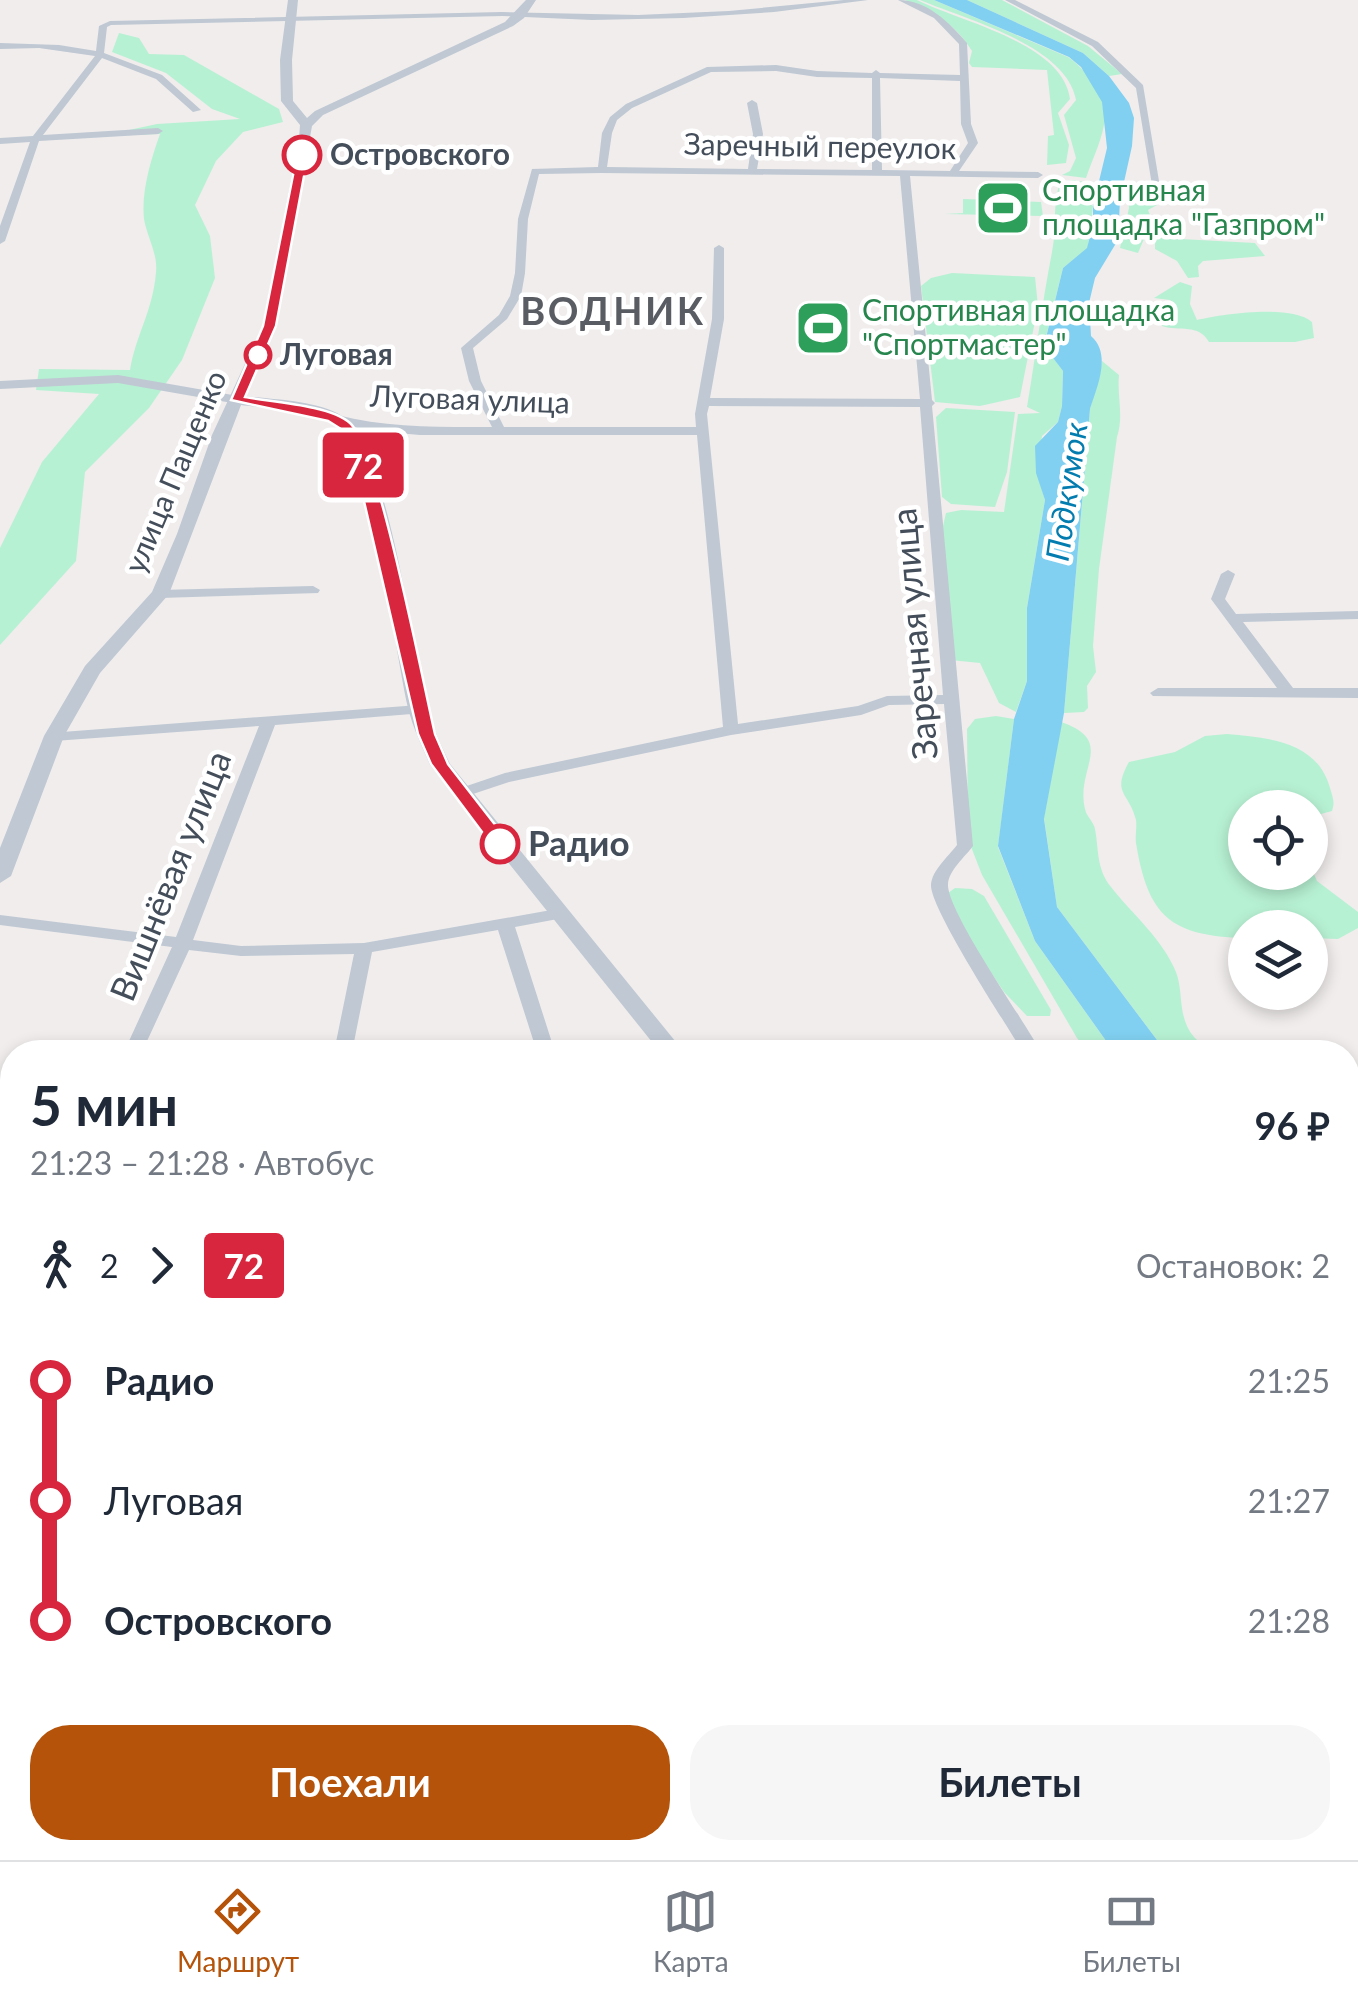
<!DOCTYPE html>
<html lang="ru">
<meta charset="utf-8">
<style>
body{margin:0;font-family:Lato,sans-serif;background:#f6f6f7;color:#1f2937;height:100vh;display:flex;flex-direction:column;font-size:38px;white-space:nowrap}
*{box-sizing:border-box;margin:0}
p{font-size:32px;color:#747a83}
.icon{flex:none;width:55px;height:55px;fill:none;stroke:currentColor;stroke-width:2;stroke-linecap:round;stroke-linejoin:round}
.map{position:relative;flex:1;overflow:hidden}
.details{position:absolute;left:0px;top:1040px;width:1360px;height:820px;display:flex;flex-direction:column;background:#fff;border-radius:40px 40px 0 0;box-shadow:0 5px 15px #0003}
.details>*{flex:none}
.badge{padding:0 20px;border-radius:8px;font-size:35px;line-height:65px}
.fabs{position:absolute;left:1228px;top:790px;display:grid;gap:20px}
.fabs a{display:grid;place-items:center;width:100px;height:100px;border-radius:50%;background:#fff;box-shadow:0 5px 15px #0003;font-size:50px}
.map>.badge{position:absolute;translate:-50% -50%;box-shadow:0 0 0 5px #fff}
.legs{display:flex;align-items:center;gap:15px;height:110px;padding:0 30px;font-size:32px}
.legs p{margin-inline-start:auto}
.headline{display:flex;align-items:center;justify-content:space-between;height:170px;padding:0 30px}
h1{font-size:55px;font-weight:700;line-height:75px}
.cta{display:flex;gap:20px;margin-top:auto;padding:20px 30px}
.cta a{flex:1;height:115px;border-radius:40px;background:#b45309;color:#fff;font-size:40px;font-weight:700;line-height:115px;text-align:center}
.cta a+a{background:#f6f6f7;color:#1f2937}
ul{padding:0 30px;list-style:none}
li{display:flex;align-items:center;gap:35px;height:120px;font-size:38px}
li i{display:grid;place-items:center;width:15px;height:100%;margin:0 12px;background:currentColor}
li i::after{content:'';width:25px;height:25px;margin:-12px;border:8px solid;border-radius:50%;background:#fff}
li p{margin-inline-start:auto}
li:first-child i{background:linear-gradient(#0000 50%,currentColor 0)}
li:last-child i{background:linear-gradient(currentColor 50%,#0000 0)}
.menu{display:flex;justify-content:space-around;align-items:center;height:140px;border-top:2px solid #e0e1e3;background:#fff;font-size:28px;color:#747a83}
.menu a{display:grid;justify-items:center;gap:5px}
.menu .active{color:#b45309}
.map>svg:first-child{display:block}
</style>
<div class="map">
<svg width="1358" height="1860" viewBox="0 0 1358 1860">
<rect width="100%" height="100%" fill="#f0edec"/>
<path fill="#b7f1d3" d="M905 0H917C961 22 1063 43 1070 99L1058 113 1069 145 1066 163 1047 165 1048 136 1054 135 1047 70 972 67 969 63 972 51C955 23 934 13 905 0Z
M920 0H934L1068 57C1084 67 1107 97 1105 117 1104 136 1092 160 1086 178L1062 175 1070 171 1076 158 1064 115 1076 100C1066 45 967 20 920 0Z
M967 0H1002L1088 46 1122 74 1109 76 1083 53Z
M119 33 139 38 149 54 184 55 279 109 283 122 243 132 216 161 195 205 210 236 215 278 182 360 149 408 85 472 76 561 0 645V548L42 462 99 394 36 390 39 369 130 370C136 334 153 311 156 272 158 254 147 237 144 219 141 192 151 159 160 134L101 136 157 124 240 119 212 109 166 73 112 52Z
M1075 180 1087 183V202L1093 206 1088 248 1063 268 1044 345 1063 371 1062 406 1058 422 1042 436 1037 473 1045 500 1027 608V681L1016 712 999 703 980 663 950 660 940 539 946 513 961 510 1004 512 1018 414 1040 413 1027 407C1036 354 1042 303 1052 252 1057 228 1052 206 1060 182Z
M1126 185 1147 187 1159 196 1157 205 1148 210 1152 220 1138 253 1120 248 1129 208Z
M963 199 1041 202 1043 216 945 214 963 213Z
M1166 229 1181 239 1255 243 1265 256 1203 261 1198 266 1199 277 1188 278 1177 261 1155 249V239Z
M952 273 1035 277 1038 306 1020 397 980 406 935 402 921 286 931 278Z
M1180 282 1192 286 1190 304 1197 320C1223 314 1291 304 1312 322L1314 338 1295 342H1209C1198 323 1180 332 1162 326L1167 311 1176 305 1170 300 1154 298Z
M1102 361 1119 375C1117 398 1124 416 1117 437L1099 569 1093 646 1096 672 1087 686 1088 708 1084 712 1064 713 1090 409Z
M946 408 1015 412 1007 472 995 507 951 504 942 497 936 417Z
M996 716 1014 719 998 847 1035 941 1114 1052H1088L1077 1038 982 875 968 839 967 729 975 719Z
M1061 722C1117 741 1075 768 1085 809 1086 816 1094 822 1095 829 1099 850 1096 868 1111 887 1132 914 1162 938 1176 972 1184 993 1177 1017 1194 1037 1200 1044 1213 1048 1221 1052H1166L1057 907 1044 818Z
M1227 734C1269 738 1317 741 1330 788 1333 798 1335 802 1332 811L1310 817V808H1245V872H1310V865L1317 881 1358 912V928L1338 939 1310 938V928H1245V938C1171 936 1148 917 1136 843 1135 836 1137 827 1136 820 1129 792 1111 794 1129 762L1175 752 1205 736Z
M955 888 972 889 984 896 1051 1010 1050 1016H1027L1004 992 947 906 948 893Z
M1348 1395 1358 1410V1580L1348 1562Z"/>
<path fill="#81d0f1" d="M934 0H967L1083 53 1109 76 1129 103 1134 118 1132 146 1120 200 1118 240 1095 278 1089 303 1091 336C1112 354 1097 387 1090 409L1064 713 1044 819 1057 907 1166 1052H1114L1035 941 998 846 1014 719 1027 681V608L1045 500 1036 473 1035 446 1058 422 1062 406 1063 371 1044 346 1063 268 1087 248 1093 225V206L1107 148 1102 102 1081 67 1069 57Z"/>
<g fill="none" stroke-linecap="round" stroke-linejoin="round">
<path fill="#bfc8d3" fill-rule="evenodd" d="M844 0H868L774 12 683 18 592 20 502 16 111 25 107 27 104 53 162 75 201 110 193 112 156 79 102 58 43 135 158 128 163 131 158 134 39 141 5 241 0 244V226L30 142 0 144V138L33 136 95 56 39 48 0 49V43L59 45 96 51 99 26 110 21 502 12 638 15 729 11Z
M898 0C927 0 949 22 967 43L971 124 978 143 959 171 1038 172 1043 175 1038 178 910 176 932 400 935 403 932 406 973 846C965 857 949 870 948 884 946 910 1025 1022 1041 1052H1023C1007 1026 930 908 931 885 932 870 948 857 957 845L944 704 889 705 861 715 731 735 509 782 461 798 453 793 455 790 505 773 723 727 697 435H420L363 430 331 419 337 415C388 428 440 427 492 427L469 381 461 348 499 315 510 296 515 273 518 219 532 169 598 167 602 133 610 117 626 104 707 67 776 65 817 71 872 73 876 70 880 73 960 75 959 44 934 18ZM776 71 817 77 872 78V170L757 169 763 134 757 103 752 100 747 103 753 134 748 169 607 167 612 133 617 120 632 108 711 72ZM880 78 960 81 961 124 968 143 950 171 882 170ZM602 173 900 176 920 399 710 398 724 319V248L719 245 714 248 712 319 695 414 696 427H504L481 381 473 348 507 319 521 296 525 273 528 219 539 174ZM709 406 920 407 943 695 887 696 858 706 738 724 707 414Z
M1005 0H1015L1098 42 1143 85 1160 187 1152 185 1136 88 1092 46Z
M118 375 238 396 244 400 238 404 118 383 0 389V381Z
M1228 570 1235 574 1225 599 1236 614 1358 611V619L1243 622 1293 688H1358V698L1153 696 1150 693 1158 688H1277L1211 599 1221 574Z
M313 586 320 590 318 593 160 598 153 594 160 590Z
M419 705 427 710 424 713 275 725 193 940 241 946 364 943 557 909 563 910 566 914 563 918 515 927 555 1052H537L498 930 372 952 352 1052H334L354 954 241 956 189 950 142 1052H124L172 947 0 925V915L176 937 259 726 54 741 46 736 49 733Z
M0 1127 12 1130V1143L0 1140Z
M12 1298V1327L8 1337 0 1339V1309L4 1301Z"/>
<path fill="#bfc8d3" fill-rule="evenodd" d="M288 0H298L292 60 293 101 307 118 315 111 505 22 526 0H536L524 18 513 26 323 115 312 126 276 327 245 396C275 400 316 400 342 416 387 444 413 650 427 707 432 726 441 745 450 764L684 1052H660L430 765C422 746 413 728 408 708 394 648 374 466 337 427 317 406 268 409 241 405L169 594 100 673 64 736 11 876 0 883V848L44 736 85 666 152 592 177 534 212 435 262 327 299 139 300 125 281 101 280 60Z
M0 1650 12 1651V1677L0 1676Z
M522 1848H560L566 1860H528Z
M1139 1848H1176L1182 1860H1145Z"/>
</g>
<path fill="#d7263d" stroke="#fff" stroke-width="2.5" d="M302 152 308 155 276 326 245 397C272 402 330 405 350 423 378 448 423 683 435 734L448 764 507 840V848H494L431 764 418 734 353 454 341 429 328 421 231 400 263 326 297 155Z"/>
<defs>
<g id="stadium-square" transform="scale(2.875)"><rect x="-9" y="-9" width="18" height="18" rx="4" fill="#2e9e5b" stroke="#fff"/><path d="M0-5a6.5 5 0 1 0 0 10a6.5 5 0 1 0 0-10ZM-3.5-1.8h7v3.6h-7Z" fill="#fff"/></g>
</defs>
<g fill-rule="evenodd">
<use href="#stadium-square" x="1003" y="208"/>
<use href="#stadium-square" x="823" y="328"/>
</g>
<g fill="#fff" stroke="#d7263d" stroke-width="5">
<circle cx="302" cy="155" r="18"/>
<circle cx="258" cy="355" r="12"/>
<circle cx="500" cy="844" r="18"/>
</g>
<g text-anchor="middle" stroke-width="9" stroke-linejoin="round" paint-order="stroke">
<g font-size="30" fill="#444e5b" stroke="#fff">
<text transform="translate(820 147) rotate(1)" y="10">Заречный переулок</text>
<text transform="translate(470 400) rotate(2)" y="10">Луговая улица</text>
<text transform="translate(176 472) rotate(-67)" y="10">улица Пащенко</text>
</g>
<g font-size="30" font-weight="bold" fill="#444e5b" stroke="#fff" text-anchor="start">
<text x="330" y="165">Островского</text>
<text x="280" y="365">Луговая</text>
</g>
<g font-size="30" fill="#27864d" stroke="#fff" text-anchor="start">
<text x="1042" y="201">Спортивная<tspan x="1042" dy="34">площадка "Газпром"</tspan></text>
<text x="862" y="321">Спортивная площадка<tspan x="862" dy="34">"Спортмастер"</tspan></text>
</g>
<g font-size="32" font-style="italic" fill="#037caf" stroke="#fff">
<text transform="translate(1067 492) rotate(-82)" y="11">Подкумок</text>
</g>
<g font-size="35" fill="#444e5b" stroke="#fff">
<text transform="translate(915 634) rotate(-95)" y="12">Заречная улица</text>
<text transform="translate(171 876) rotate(-68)" y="12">Вишнёвая улица</text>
</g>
<g font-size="35" font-weight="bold" fill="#444e5b" stroke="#fff" text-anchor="start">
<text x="528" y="856">Радио</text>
</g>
<g font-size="38" font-weight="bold" letter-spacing="2.5" fill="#595c62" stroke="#fff">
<text x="613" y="325">ВОДНИК</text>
</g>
</g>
</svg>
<div class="fabs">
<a><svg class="icon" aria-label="locate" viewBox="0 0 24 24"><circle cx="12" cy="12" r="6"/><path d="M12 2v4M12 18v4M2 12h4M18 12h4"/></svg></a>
<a><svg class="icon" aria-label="layers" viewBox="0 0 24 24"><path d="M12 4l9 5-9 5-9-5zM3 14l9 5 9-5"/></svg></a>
</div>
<b class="badge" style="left:363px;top:465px;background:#d7263d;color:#fff">72</b>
<section class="details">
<div class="headline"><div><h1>5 мин</h1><p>21:23 – 21:28 · Автобус</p></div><b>96 ₽</b></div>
<div class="legs"><svg class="icon" aria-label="walk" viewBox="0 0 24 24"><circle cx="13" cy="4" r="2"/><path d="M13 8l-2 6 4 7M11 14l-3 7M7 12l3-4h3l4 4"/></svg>2<svg class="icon" aria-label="forward" viewBox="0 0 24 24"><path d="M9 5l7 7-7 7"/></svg><b class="badge" style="background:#d7263d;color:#fff">72</b><p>Остановок: 2</p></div>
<ul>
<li><i style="color:#d7263d"></i><b>Радио</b><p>21:25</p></li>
<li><i style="color:#d7263d"></i><span>Луговая</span><p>21:27</p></li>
<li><i style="color:#d7263d"></i><b>Островского</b><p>21:28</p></li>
</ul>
<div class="cta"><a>Поехали</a><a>Билеты</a></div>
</section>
</div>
<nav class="menu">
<a class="active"><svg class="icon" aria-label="directions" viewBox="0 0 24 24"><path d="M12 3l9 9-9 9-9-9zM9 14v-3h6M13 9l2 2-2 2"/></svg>Маршрут</a>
<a><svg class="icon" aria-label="map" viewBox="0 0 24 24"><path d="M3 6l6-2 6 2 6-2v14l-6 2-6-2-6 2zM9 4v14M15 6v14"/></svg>Карта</a>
<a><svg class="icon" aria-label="tickets" viewBox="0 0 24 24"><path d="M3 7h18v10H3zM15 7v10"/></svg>Билеты</a>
</nav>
